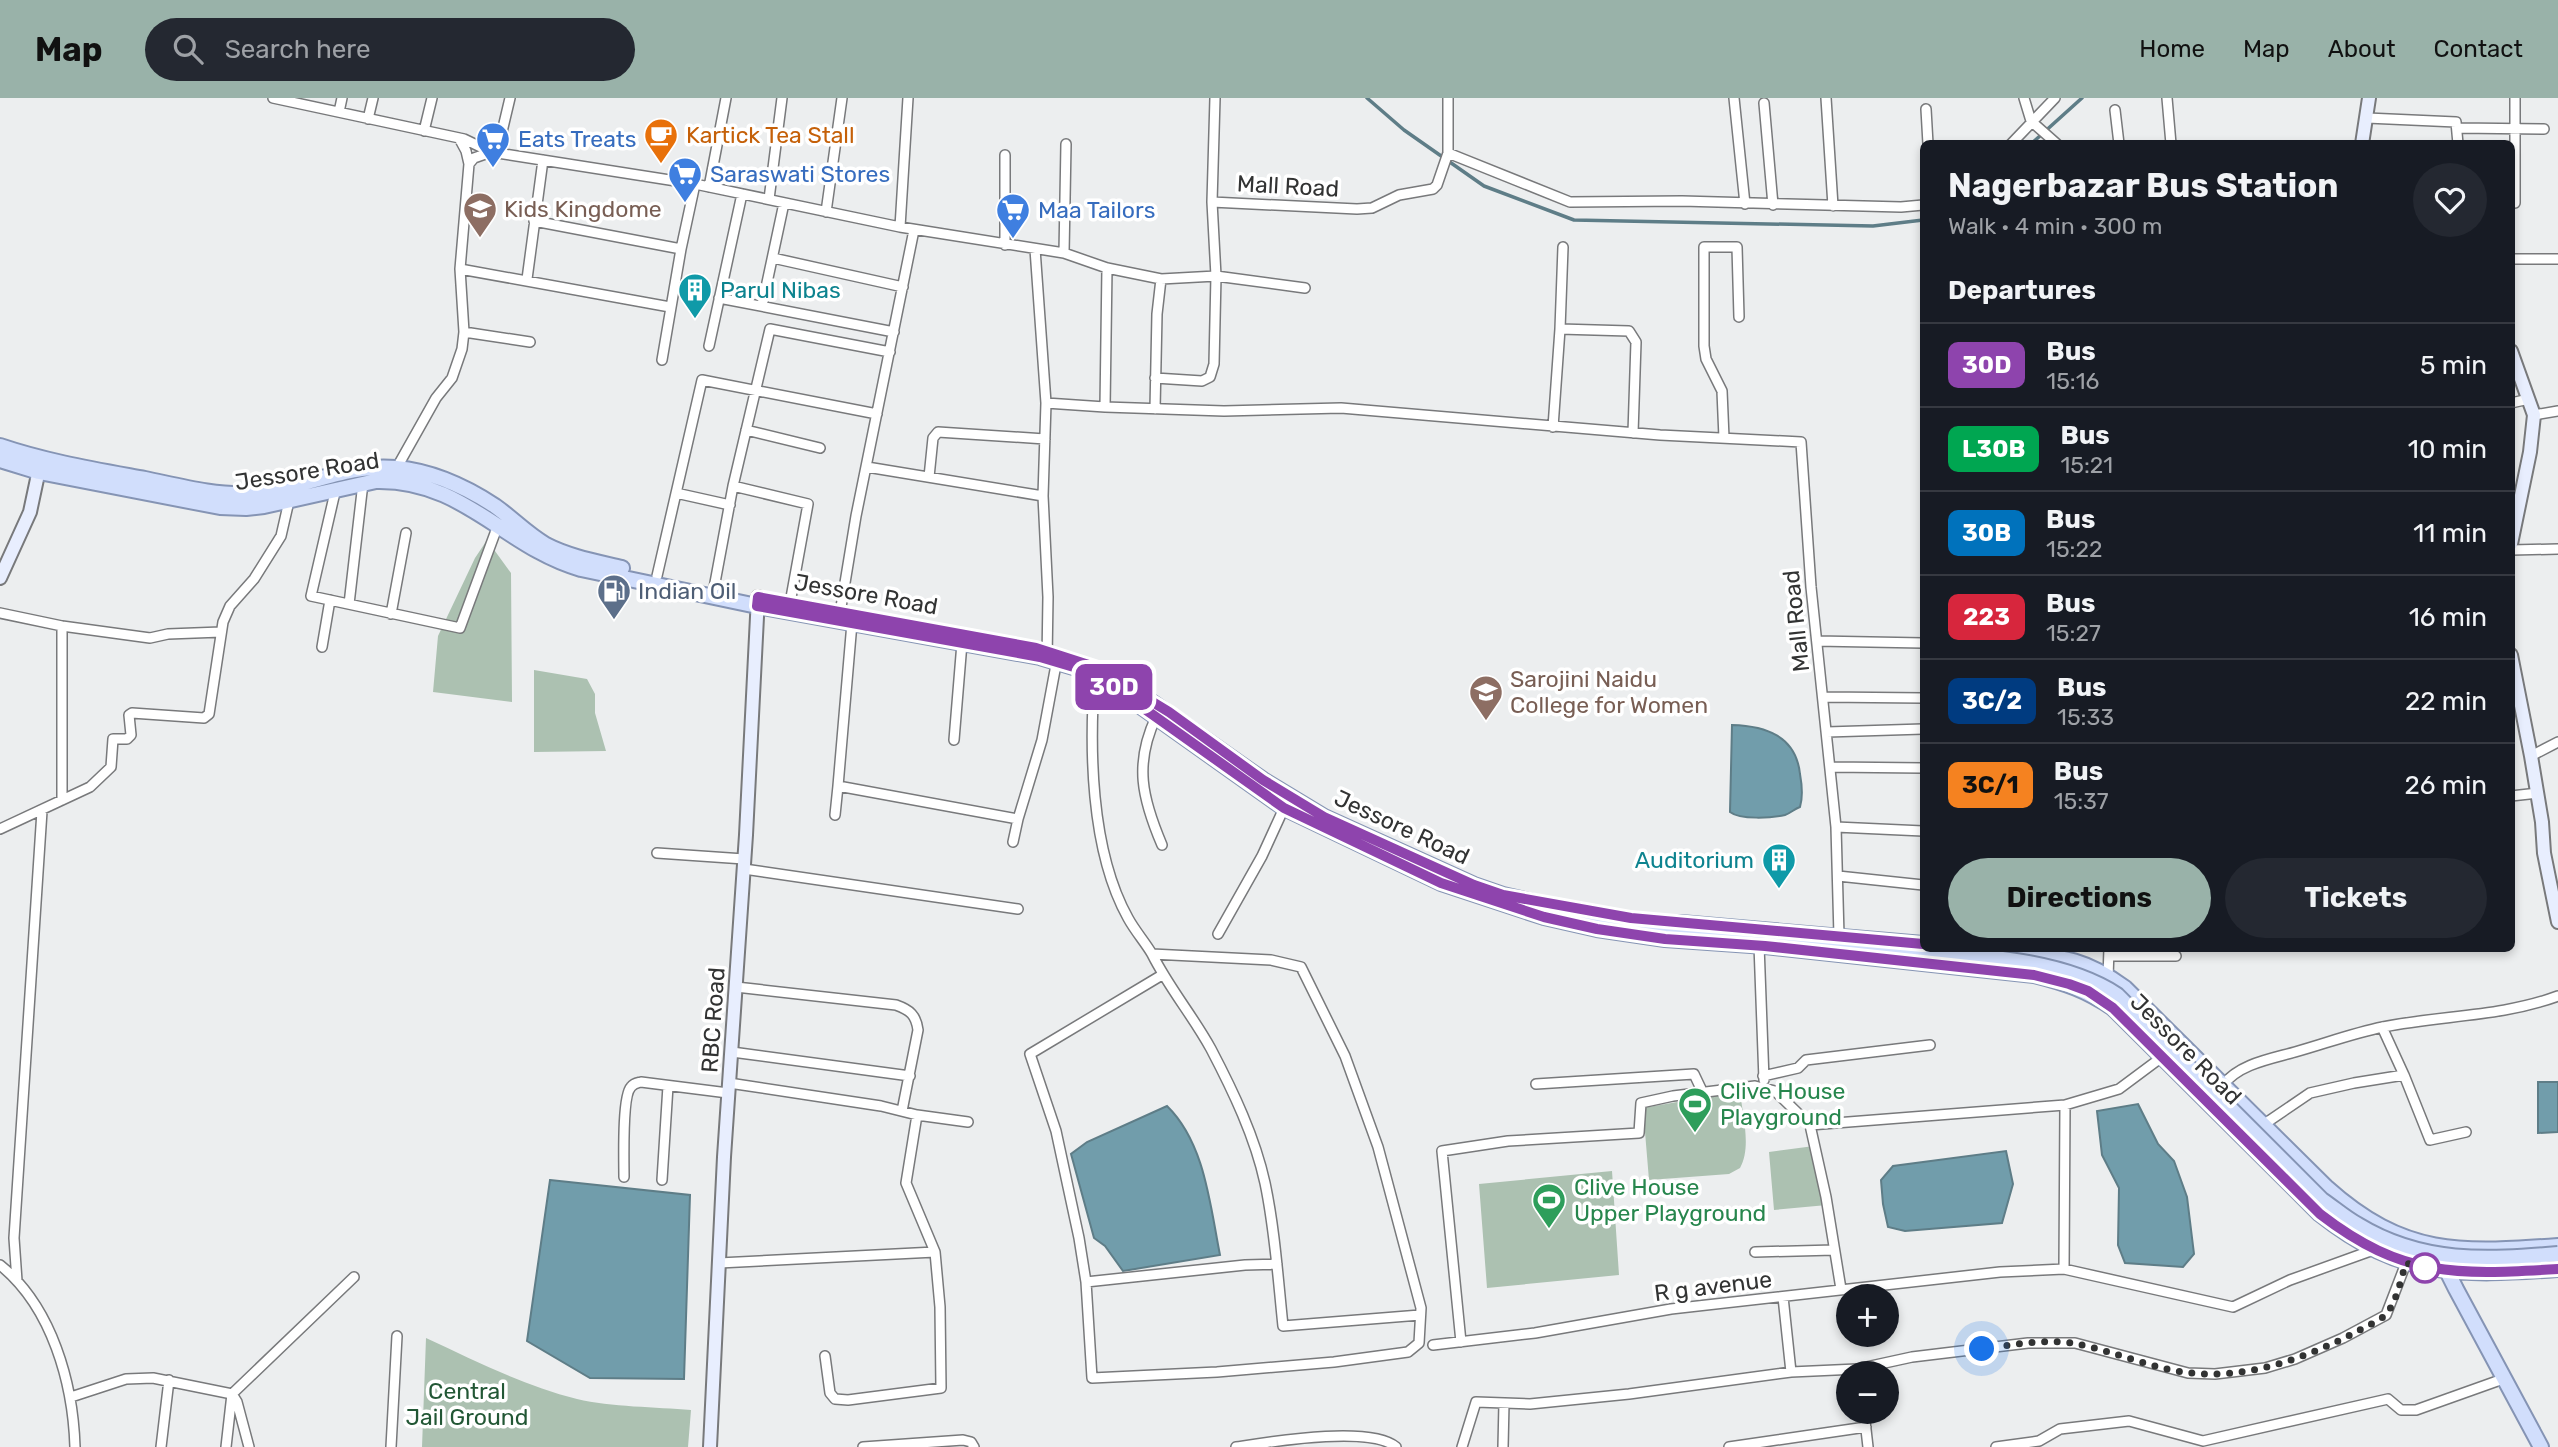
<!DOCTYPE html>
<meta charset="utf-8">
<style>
body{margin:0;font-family:Rubik,sans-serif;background:#242831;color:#f1f3f6;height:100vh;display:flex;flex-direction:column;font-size:26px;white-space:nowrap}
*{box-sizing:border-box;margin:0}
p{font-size:23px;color:#9ea1a6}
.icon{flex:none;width:38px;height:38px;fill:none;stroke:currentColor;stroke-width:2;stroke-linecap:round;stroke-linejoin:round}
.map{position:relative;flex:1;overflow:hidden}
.drawer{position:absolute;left:1920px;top:42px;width:595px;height:812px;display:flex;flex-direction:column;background:#171b24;border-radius:10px;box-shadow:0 4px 10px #0003}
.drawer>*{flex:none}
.badge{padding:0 14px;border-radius:10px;font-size:24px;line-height:46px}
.fabs{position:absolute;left:1836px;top:1186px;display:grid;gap:14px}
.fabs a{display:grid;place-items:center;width:63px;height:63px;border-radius:50%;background:#171b24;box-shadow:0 4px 10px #0003;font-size:35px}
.you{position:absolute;width:35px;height:35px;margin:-18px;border:5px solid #fff;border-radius:50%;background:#1a73e8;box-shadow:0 0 0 10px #1a73e833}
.map>.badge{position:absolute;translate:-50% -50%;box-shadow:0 0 0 4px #fff}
h2{padding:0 28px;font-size:26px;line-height:63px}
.round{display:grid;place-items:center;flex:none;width:74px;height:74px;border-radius:37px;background:#242831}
.headline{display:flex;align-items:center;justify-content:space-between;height:119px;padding:0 28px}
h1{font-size:33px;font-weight:700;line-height:52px}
.action{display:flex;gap:14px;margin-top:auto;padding:14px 28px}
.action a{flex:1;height:80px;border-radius:42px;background:#99b2a9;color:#111;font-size:28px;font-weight:700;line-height:80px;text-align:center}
.action a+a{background:#242831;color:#f1f3f6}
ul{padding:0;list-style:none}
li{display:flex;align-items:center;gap:21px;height:84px;padding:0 28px;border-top:2px solid #363941}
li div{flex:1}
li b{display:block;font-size:26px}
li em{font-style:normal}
li .badge{min-width:77px;font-weight:700;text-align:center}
header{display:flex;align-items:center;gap:42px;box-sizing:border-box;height:98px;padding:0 35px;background:#99b2a9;color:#111}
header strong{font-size:33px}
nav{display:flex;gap:38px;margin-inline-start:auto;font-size:24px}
.search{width:490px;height:63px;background:#242831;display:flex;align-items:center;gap:18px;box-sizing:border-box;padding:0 24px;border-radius:38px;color:#9ea1a6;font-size:26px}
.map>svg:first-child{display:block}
</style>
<header>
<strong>Map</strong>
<div class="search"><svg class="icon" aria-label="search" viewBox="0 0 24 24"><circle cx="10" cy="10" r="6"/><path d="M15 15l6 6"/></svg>Search here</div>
<nav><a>Home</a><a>Map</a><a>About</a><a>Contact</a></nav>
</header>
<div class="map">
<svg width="2558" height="1349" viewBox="0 0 2558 1349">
<rect width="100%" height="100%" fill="#eceeef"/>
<path fill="#acc1b1" d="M487 442 511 475 512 604 433 594 438 538 475 460Z
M534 572 587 581 595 596V615L606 653 534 654Z
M1740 993C1742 1015 1752 1049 1740 1070L1729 1076 1649 1082 1643 1010Z
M1814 1048 1827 1107 1774 1112 1769 1054Z
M1612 1073 1619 1177 1487 1190 1479 1086Z
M426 1240C476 1263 524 1288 577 1301 611 1309 656 1309 691 1312L688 1349H422Z"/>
<path fill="#719dab" stroke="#5e7d87" stroke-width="2" d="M1732 627C1766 628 1796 638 1800 676 1802 687 1803 699 1800 709 1794 711 1791 715 1785 717 1772 720 1740 722 1730 714Z
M2538 984H2558V1034L2538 1035Z
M2138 1006 2158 1046 2174 1063 2187 1099 2194 1156 2183 1169 2125 1165 2118 1147 2119 1090 2102 1057 2097 1013Z
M1167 1008C1205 1045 1210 1107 1220 1157L1123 1173 1105 1148 1094 1140 1071 1056 1087 1044Z
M2006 1053 2013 1086 2002 1125 1905 1133 1888 1129 1883 1106 1881 1082 1893 1068Z
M550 1082 690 1097 684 1281 590 1280 527 1243Z"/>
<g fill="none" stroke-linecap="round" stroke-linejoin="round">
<path stroke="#5e7d87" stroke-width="3.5" d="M1367 0 1404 32 1484 88 1574 122 1873 128 1923 122
M2031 46 2082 0"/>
<g stroke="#78797b" stroke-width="12">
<path id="street" d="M273 0 464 41 491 54 695 86 900 129 1064 155 1107 170 1161 181 1216 178 1212 104 1357 111 1372 110 1399 97 1433 91 1437 87 1448 55 1570 104 1682 103 1901 109 1923 107
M1734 0 1745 106
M1826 0 1833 108
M2024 0 2031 23 2057 46
M2167 0 2171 46
M2515 0V105
M1764 5 1773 107
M1926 11 1928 46
M2115 12 2119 46
M339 14 342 0
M2367 20 2456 24 2458 46
M368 21 373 0
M2457 30 2544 31
M424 33 432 0
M2011 46 2055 0
M497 55 510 0
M1448 55V0
M469 66 474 60 491 54
M709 89 726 0
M769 101 782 0
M1212 104 1215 0
M826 114 842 0
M534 123 681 151
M900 129 908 0
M1005 147V57
M1035 151 1046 305 1043 398 1048 499 1047 561
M1064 155 1066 46
M773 160 903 189
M2511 161H2558
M460 171 670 209
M527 181 543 62
M719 200 894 234
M762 208 784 105
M1560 231 1629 233 1636 244 1633 335
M464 234 530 244
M709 248 742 96
M662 262 681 151 695 86
M1155 280 1202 283 1210 279 1214 266 1216 178 1305 190
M1046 305 1105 309 1224 313 1341 310 1660 337 1801 344 1811 489 1836 729 1839 838
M2511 305 2529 301
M1105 309 1107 170
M1155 311 1157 216 1161 181
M2534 317 2558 313
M1553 329 1560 231 1563 149
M746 332 820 350
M1724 340 1722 293 1706 261 1704 248V149H1737L1739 219
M867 369 1043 398
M396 375 400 364 436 300 452 280 462 251 464 234 460 171 469 66 466 53 459 40
M929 379 933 340 938 334 1045 341
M733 388 808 406 790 505
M336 390 311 498 460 530 498 427
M676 395 730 407
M2511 452 2558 451
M657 478 702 282 877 316
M714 490 733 388 770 231 890 254
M349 506 363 385
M0 515 62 528 150 540 168 536 221 534
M840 515 856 418 914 132
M391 516 406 435
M852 525 838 688 1018 721 1042 642 1058 556
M1817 543 1923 545
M322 549 330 502
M1824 599 1923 600
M1156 619C1134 666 1142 700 1162 747
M1827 634 1923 631
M954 642 962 545
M2531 658 2558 644
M1830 669 1923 670
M2511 698 2538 695
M62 702V528
M835 717 838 688
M1836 729 1923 733
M0 731 90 689 111 669 113 641H127L131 637 129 617 132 615 204 620 209 616 223 524 230 508 254 481 281 438 289 403
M1013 744 1018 721
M657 755 744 761
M744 771 1018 811
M1838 778 1923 787
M1218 836 1262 758 1284 710
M1759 847 1764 982
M1152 856C1169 890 1193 918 1211 951 1233 993 1255 1039 1265 1085 1275 1132 1278 1181 1283 1228L1420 1217
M2109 858H2176
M1162 877 1030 956 1056 1033 1079 1140 1086 1184 1245 1167 1277 1166
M2108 880 2109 850
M736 889 896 907C910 912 916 917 918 932L902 1013
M2382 929 2404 977
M732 954 910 978
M1763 978 1798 970 1806 962 1930 947
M729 985 881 1008 917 1017 906 1085 935 1154 940 1209 941 1290 848 1302 835 1301 830 1295 825 1258
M1536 986 1694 976 1703 995
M2223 987C2239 966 2270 961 2295 954 2324 946 2353 935 2383 929 2442 917 2501 919 2558 898
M917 1017 968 1024
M1810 1027 2065 1007 2119 991 2162 959
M2263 1027 2310 995 2354 985 2404 977 2430 1042 2466 1034
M624 1079C624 1063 622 998 631 989 634 985 637 985 641 984L728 995
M662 1082 668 988
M1755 1154 1834 1152
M719 1165 935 1154
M0 1167C52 1209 73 1285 75 1349
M2064 1171 2065 1007
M17 1183 14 1140 42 713
M1086 1184 1092 1280 1217 1274 1334 1264 1408 1254 1419 1245 1421 1210 1378 1049 1345 958 1301 869 1271 862 1152 856C1145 844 1135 833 1128 820 1090 752 1089 648 1095 572
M1783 1199 1791 1274
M1461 1244 1442 1053 1508 1043 1639 1035 1641 1005 1673 998 1755 988 1775 993 1810 1027 1826 1099 1841 1191
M1433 1247 1535 1235 1671 1211 2000 1174 2064 1171 2233 1209 2290 1182 2376 1151
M71 1299 126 1281 153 1280 232 1296 237 1304 249 1349
M1864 1314 1868 1349
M161 1349 169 1282
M226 1349 232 1296 354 1179
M391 1349 397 1238
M863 1349 963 1342 971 1344 974 1349
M1236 1349C1270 1344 1370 1327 1396 1349
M1462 1349 1476 1304 1530 1306 1629 1296 1791 1274 1857 1271 1912 1259 2028 1245H2075L2188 1275 2215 1276 2265 1270 2295 1261 2343 1240 2386 1217 2406 1165
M1503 1349 1504 1305
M1729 1349 1866 1329
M1996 1349 2039 1343 2060 1331 2129 1323 2203 1343 2388 1301 2401 1312H2416L2503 1281"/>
</g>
<g stroke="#78797b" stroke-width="16">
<path id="secondary" d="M2362 46 2369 0
M2511 253 2534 317 2530 354 2511 446
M0 480 30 414 40 367
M2511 557 2531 658 2542 724 2544 755 2558 824
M710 1349 724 1059 746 737 758 499"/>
</g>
<g stroke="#8594b4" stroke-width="18">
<path id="primary" d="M0 348C47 364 96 372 145 381 179 388 215 398 250 396 300 392 346 365 396 370 431 373 466 389 495 408 512 420 527 436 546 447 569 459 597 464 622 470
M0 362 39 374 220 409 246 410 264 408 376 383C464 381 504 449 581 471L757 508 1040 559 1094 575 1284 710 1441 785 1544 819 1597 831 1665 841 1765 848 2034 877C2066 885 2086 892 2113 910L2320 1116C2401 1180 2459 1178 2558 1171
M1130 589 1263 682 1324 719 1474 787 1503 797 1546 807
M1681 825 1923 846
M1994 853C2052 860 2076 854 2125 890L2326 1089C2404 1159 2460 1155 2558 1148
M2447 1167V1173L2456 1191 2541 1349"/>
</g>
<use href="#street" stroke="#fff" stroke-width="9"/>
<use href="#secondary" stroke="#e8eefe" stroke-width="12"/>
<use href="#primary" stroke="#d1defc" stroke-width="14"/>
<g stroke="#8594b4" stroke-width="18" stroke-linecap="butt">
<path id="primary-bridge" d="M1531 809C1651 834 1773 840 1895 851 1965 858 2058 858 2117 897L2322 1102C2334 1110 2345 1120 2358 1127 2422 1166 2486 1162 2558 1156"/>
</g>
<use href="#primary-bridge" stroke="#d1defc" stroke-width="14"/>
</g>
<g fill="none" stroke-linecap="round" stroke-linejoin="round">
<g stroke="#fff" stroke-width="16">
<path id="line" d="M1923 846 1631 820 1503 797 1474 787 1324 719 1263 682 1169 614 1095 569 1036 550 758 499 757 508 1040 559 1094 575 1284 710 1441 785 1544 819 1597 831 1665 841 1765 848 2034 877 2069 886 2088 893 2113 910 2320 1116C2403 1180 2457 1177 2558 1171"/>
</g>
<use href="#line" stroke="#8e44ad" stroke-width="10"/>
<path stroke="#323333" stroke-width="7" stroke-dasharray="0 12.6" d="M1982 1251C2012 1247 2047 1240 2077 1246 2114 1253 2155 1272 2191 1275 2250 1281 2309 1259 2360 1232 2368 1227 2381 1223 2387 1215 2397 1203 2401 1180 2406 1165L2425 1170"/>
</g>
<defs>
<g id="cafe-pin" transform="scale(1.75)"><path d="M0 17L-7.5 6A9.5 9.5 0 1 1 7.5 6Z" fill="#e8710a" stroke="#fff"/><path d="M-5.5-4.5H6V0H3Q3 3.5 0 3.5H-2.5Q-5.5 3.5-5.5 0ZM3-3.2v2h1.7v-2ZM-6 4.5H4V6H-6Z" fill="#fff"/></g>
<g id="supermarket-pin" transform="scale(1.75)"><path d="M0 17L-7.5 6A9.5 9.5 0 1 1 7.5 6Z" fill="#3f7fe0" stroke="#fff"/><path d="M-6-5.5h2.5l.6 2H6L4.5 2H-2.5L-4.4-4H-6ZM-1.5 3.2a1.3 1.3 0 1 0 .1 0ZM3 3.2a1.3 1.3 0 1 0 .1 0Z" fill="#fff"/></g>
<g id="school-pin" transform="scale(1.75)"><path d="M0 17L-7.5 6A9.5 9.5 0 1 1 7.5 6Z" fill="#8d6e63" stroke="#fff"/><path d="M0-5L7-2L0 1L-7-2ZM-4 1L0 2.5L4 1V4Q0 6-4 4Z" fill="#fff"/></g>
<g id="building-pin" transform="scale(1.75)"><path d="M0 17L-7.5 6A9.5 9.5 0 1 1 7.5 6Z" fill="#0f9aa8" stroke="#fff"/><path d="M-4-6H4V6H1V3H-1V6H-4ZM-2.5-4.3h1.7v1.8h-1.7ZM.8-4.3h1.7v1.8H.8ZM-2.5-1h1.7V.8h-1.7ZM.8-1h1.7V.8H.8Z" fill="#fff"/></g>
<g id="fuel-pin" transform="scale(1.75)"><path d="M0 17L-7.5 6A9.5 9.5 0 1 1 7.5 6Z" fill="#5c6f8a" stroke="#fff"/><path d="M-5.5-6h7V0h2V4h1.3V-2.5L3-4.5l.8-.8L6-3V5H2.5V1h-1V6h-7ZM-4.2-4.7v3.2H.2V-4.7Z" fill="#fff"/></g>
<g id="university-pin" transform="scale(1.75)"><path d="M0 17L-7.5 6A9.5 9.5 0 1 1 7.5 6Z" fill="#8d6e63" stroke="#fff"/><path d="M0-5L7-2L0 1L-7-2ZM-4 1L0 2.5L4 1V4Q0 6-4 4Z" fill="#fff"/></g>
<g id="stadium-pin" transform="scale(1.75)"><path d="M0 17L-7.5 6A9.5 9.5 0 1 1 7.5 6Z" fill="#2e9e5b" stroke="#fff"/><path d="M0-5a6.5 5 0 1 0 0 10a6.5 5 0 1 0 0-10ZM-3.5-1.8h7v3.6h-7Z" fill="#fff"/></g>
</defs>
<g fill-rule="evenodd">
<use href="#cafe-pin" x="661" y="37"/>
<use href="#supermarket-pin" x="493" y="41"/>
<use href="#supermarket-pin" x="685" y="76"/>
<use href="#school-pin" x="480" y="111"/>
<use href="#supermarket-pin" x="1013" y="112"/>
<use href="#building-pin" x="695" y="192"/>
<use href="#fuel-pin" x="614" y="493"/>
<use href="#university-pin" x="1486" y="594"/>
<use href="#building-pin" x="1779" y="762"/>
<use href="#stadium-pin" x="1695" y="1006"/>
<use href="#stadium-pin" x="1549" y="1102"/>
</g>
<circle fill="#fff" stroke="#8e44ad" stroke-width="3.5" cx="2425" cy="1170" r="14"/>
<g text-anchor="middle" stroke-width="7" stroke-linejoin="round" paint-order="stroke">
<g font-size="23" fill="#c56008" stroke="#fff" text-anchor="start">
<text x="686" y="45">Kartick Tea Stall</text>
</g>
<g font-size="23" fill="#366cbe" stroke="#fff" text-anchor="start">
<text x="518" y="49">Eats Treats</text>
<text x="710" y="84">Saraswati Stores</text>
<text x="1038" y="120">Maa Tailors</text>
</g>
<g font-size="23" fill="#323333" stroke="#fff">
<text transform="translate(1288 88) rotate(3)" y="8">Mall Road</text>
<text transform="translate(307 373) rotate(-9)" y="8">Jessore Road</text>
<text transform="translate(866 496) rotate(10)" y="8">Jessore Road</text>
<text transform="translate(1796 523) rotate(-96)" y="8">Mall Road</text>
<text transform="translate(1402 729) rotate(25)" y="8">Jessore Road</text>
<text transform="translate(713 922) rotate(-86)" y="8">RBC Road</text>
<text transform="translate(2186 951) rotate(45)" y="8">Jessore Road</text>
<text transform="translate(1713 1188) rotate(-7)" y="8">R g avenue</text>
</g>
<g font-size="23" fill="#785e54" stroke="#fff" text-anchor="start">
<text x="504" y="119">Kids Kingdome</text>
<text x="1510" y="589">Sarojini Naidu<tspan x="1510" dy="26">College for Women</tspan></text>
</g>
<g font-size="23" fill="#0d838f" stroke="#fff" text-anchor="start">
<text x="720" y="200">Parul Nibas</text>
<text x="1754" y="770" text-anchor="end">Auditorium</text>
</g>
<g font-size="23" fill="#4e5e75" stroke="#fff" text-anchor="start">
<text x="638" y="501">Indian Oil</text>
</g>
<g font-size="23" fill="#27864d" stroke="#fff" text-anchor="start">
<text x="1720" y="1001">Clive House<tspan x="1720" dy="26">Playground</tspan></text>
<text x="1574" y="1097">Clive House<tspan x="1574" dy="26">Upper Playground</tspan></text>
</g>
<g font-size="23" fill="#225735" stroke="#fff">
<text x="467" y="1301">Central<tspan x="467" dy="26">Jail Ground</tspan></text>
</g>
</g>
</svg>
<div class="fabs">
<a>+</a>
<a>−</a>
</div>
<div class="you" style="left:1982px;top:1251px"></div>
<b class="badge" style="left:1114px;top:589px;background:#8e44ad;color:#fff">30D</b>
<section class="drawer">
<div class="headline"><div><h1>Nagerbazar Bus Station</h1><p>Walk · 4 min · 300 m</p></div><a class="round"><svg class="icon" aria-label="heart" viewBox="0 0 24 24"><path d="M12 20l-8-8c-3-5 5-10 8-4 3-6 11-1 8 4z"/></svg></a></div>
<h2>Departures</h2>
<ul>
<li><span class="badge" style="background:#8e44ad;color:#fff">30D</span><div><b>Bus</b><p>15:16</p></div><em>5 min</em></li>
<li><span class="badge" style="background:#00a651;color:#fff">L30B</span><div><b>Bus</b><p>15:21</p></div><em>10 min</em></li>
<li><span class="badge" style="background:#0072bc;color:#fff">30B</span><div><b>Bus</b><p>15:22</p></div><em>11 min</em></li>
<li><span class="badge" style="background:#d7263d;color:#fff">223</span><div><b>Bus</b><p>15:27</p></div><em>16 min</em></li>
<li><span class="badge" style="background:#003b80;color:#fff">3C/2</span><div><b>Bus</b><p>15:33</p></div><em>22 min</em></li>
<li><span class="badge" style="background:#f58220;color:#111">3C/1</span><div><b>Bus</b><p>15:37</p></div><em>26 min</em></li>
</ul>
<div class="action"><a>Directions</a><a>Tickets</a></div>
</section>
</div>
